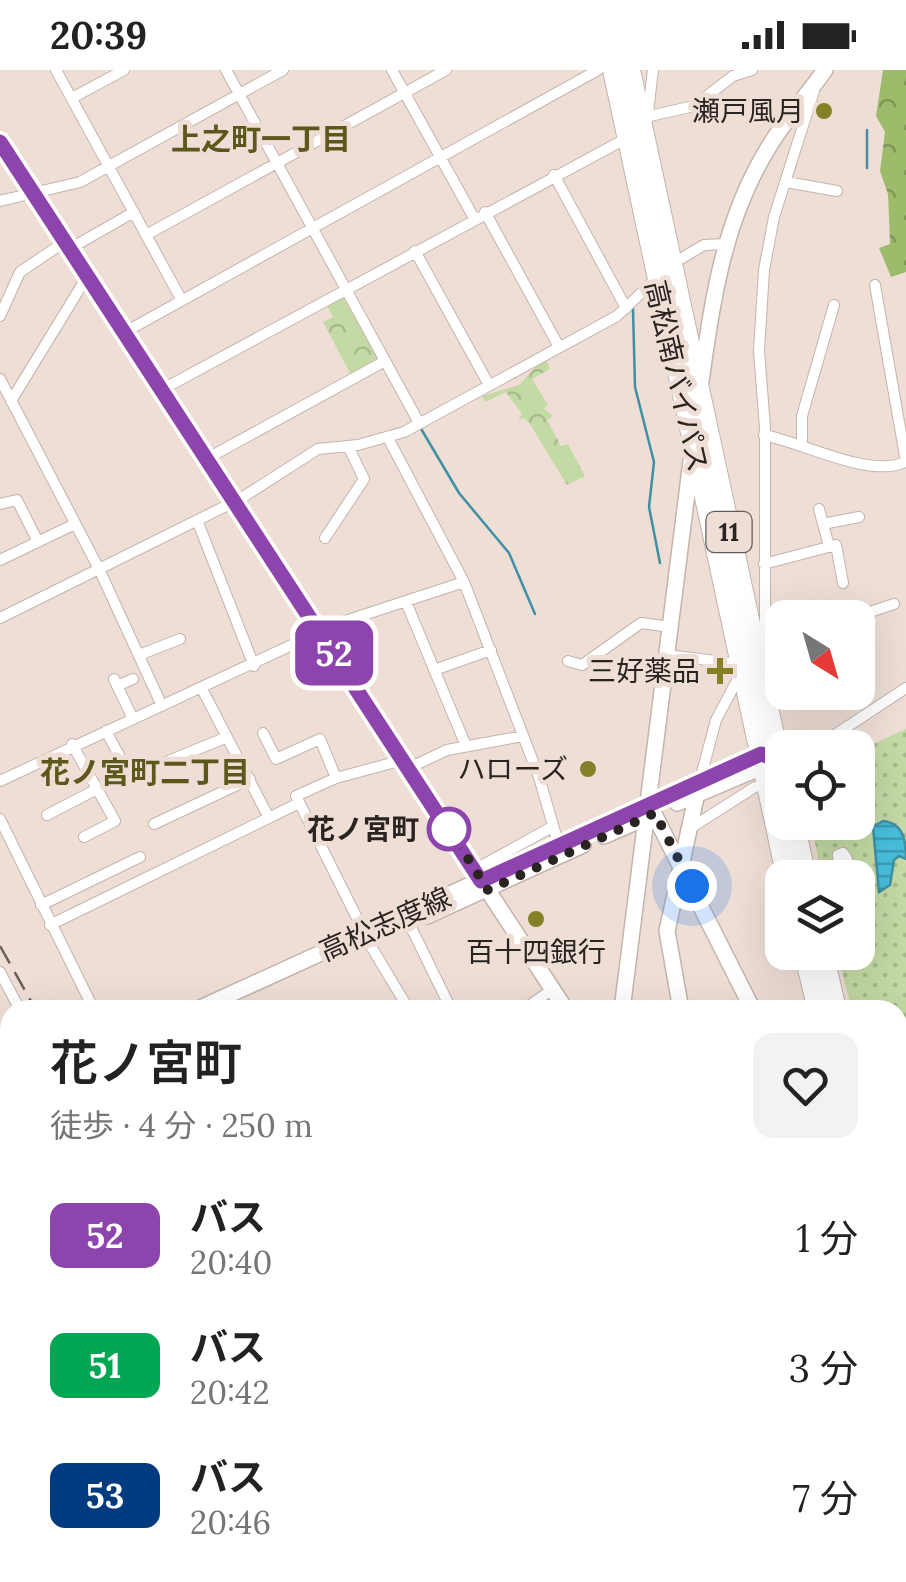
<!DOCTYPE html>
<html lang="ja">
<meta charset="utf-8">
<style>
body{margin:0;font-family:Lora,"Noto Sans JP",serif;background:#f2f2f2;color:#222;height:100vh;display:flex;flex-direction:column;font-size:38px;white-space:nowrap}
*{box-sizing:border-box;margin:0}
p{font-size:32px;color:#767676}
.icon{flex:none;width:55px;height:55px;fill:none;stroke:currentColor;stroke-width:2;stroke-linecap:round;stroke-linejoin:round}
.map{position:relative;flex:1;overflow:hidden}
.side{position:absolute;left:0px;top:930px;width:908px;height:582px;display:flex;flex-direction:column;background:#fff;border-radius:30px 30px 0 0;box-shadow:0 10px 40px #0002}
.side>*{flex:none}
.badge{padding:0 20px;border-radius:15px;font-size:35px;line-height:65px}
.needle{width:65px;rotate:143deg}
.buttons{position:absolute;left:765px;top:530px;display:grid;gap:20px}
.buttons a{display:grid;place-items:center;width:110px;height:110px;border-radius:20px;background:#fff;box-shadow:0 10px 40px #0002;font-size:50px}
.you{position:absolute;width:50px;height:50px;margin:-25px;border:8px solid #fff;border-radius:50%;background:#1a73e8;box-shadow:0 0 0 15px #1a73e833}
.map>.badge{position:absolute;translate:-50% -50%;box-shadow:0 0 0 5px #fff}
.round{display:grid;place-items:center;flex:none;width:105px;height:105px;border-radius:20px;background:#f2f2f2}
.headline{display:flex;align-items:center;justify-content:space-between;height:170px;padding:0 50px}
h1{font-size:48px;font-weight:600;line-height:75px}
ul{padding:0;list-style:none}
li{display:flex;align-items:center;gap:30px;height:130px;padding:0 50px}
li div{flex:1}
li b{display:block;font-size:38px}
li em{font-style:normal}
li .badge{min-width:110px;font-weight:700;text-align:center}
.status{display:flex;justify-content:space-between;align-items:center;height:70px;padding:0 50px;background:#fff;direction:ltr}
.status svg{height:28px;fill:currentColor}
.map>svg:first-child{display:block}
</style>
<div class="status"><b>20:39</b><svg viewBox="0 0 49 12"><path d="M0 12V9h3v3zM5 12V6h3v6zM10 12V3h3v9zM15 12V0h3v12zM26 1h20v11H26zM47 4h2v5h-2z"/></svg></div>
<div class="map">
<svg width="906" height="1512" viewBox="0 0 906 1512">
<defs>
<pattern id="forest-crowns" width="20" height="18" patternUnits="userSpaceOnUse" patternTransform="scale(2.5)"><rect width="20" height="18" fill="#9dbb6a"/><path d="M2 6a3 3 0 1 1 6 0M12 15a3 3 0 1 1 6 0" fill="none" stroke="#809857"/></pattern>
<pattern id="park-crowns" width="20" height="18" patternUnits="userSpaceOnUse" patternTransform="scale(2.5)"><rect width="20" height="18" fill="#c4daa4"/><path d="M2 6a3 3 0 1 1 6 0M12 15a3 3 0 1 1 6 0" fill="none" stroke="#a9bb8d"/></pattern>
<pattern id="garden-dots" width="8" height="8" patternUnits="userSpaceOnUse" patternTransform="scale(2.5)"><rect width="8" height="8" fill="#c4daa4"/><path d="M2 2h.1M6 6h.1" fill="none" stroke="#a9bb8d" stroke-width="1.8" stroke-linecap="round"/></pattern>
<pattern id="water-rules" width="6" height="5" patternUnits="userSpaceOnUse" patternTransform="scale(2.5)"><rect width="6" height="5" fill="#48bedc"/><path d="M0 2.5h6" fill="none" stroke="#3c9ab2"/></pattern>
</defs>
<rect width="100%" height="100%" fill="#eeded6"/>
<path fill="url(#forest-crowns)" d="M883 0H906V202L891 207 879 178 890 174 888 124 880 101 885 62 876 46Z"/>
<path fill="url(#park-crowns)" d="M342 226 379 287 351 305 323 252 333 247 326 234Z
M545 287 550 299 532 309 548 335 543 338 553 346 547 350 561 376 568 374 585 406 567 415 530 354 524 348 518 350 522 344 506 322 485 332 482 326 519 315Z"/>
<path fill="url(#garden-dots)" d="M906 659V1129L898 1099V940H852L837 883 858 882V808L822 807 811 753 858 752V681Z"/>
<path fill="url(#water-rules)" stroke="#3f90a4" stroke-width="2.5" d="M883 751C904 753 906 772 906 789L899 786 894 790 890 815 879 822 873 757Z"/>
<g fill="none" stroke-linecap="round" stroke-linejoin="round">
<path stroke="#3f90a4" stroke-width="2.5" d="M867 98V60
M633 239 635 317 654 392 649 437 660 493
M420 357 459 423 509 483 535 544
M858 720 871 723 870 749 875 755
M0 1096 10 1112
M0 1205 10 1200"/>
<g stroke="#c3b4ac" stroke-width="12">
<path id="street" d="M56 0 181 229
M226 0 418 351
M392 0 474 148
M72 28 124 0
M650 46 694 36 733 6 752 0
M647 51 653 0
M554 105 626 238
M786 112 837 121
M0 131 80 112 283 0
M485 142 558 275
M146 165 446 0
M71 178 134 142
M415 181 489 315
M672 194 704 175 725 174
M875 215 906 392
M0 246 20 202 66 171
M125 262 598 0
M0 309 99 499 162 636
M163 319 627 68
M11 331 88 205
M764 365C804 373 867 407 903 393
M388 368 464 512 539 707 559 776
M802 372V346L834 235
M208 388 385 291
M0 434 17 430 38 472
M819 439 829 476
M197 450 254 596
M823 454 859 447
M325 468 364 409 348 376
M0 490 75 454
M764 494 836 475 843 513
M406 532 466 676
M0 548 240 429 318 379 358 375 404 362 617 246 659 206
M852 548 894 534
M757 579 765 569V358L759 281 764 200 774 147 814 21
M757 579 782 570
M139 585 180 569
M667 585 741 594
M568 591 582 595 641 553 671 557
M434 600 491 580
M114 609 133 649
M117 616 133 609
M202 619 269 748
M106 661 120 687
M263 663 276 689 320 669 336 708
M72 674 115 751 84 767
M815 678 906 618
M403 690 336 708 296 726 372 878 408 938
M151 698 225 668
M409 698 447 680 523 666
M700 710 716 650 742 601
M0 711 339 553 464 512
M47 745 97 719
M0 749 94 940
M154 754 250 709
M689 759 755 717
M843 783 847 789 839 791 838 785Z
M474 800 552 757
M41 835 140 787
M405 845 449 935
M50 855 297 734
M0 902 20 940
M523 940 553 919
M898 1351 906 1347
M0 1365 10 1359
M898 1389 906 1383
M898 1449 906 1454
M254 1502 258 1512
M302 1502 307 1512
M498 1502 503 1512
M551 1502 556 1512
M647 1502 652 1512
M762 1502 767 1512
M679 1512 697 1502
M793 1512 809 1502"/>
</g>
<g stroke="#c3b4ac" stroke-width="18">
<path id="secondary" d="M0 73 566 940
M701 311C713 227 724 148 770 75 786 49 807 25 825 0
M677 733 771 693
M649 734 753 940
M604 766 652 745
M427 846 583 775
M196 940 700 710 761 684 766 686
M622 940 692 383
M681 940 667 861 697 723
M0 1027 10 1023
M0 1036 10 1057
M232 1502 237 1512
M870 1502 875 1512
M357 1512 378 1502"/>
</g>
<g stroke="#c3b4ac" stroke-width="22">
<path id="highway" d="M613 0 787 808
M630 0 782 702
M794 752 806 808
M804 882 818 940
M823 882 836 940
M898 1170 906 1199
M898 1225 906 1251"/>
</g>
<use href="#street" stroke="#fff" stroke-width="10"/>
<use href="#secondary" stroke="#fff" stroke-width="15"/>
<use href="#highway" stroke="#fff" stroke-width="20"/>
<path stroke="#6a615d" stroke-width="2.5" stroke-dasharray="20 10" stroke-linecap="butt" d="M0 876 36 940
M337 1502 342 1512"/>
</g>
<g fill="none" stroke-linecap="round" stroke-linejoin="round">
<g stroke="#fff" stroke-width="22">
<path id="line" d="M0 72 481 811 761 684 780 690 782 702"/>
</g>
<use href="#line" stroke="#8e44ad" stroke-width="15"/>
<path stroke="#2a2421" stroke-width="10" stroke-dasharray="0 18" d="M449 759 488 820 655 743 692 816"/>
</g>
<g fill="#857f27" stroke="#eeded6" stroke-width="4">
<circle cx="824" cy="41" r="10"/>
<path d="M715 586h10v10h10v10h-10v10h-10v-10h-10v-10h10z"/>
<circle cx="588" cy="699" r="10"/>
<circle cx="536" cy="849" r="10"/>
</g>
<circle fill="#fff" stroke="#8e44ad" stroke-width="5" cx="449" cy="759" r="20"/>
<g text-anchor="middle" stroke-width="10" stroke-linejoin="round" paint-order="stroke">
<rect fill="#eeded6" stroke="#655c57" stroke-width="2.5" x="706.5" y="442" width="45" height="40" rx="8"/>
<g font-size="25" font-weight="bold" fill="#2a2421">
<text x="729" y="471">11</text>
</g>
<g font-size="28" fill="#2a2421" stroke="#eeded6" text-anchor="end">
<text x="804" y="51">瀬戸風月</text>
<text x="700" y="611">三好薬品</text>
<text x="568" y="709">ハローズ</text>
<text x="536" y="892" text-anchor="middle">百十四銀行</text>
</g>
<g font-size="28" fill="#2a2421" stroke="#eeded6">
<text transform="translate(677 306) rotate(77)" y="10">高松南バイパス</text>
<text transform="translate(385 854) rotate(-24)" y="10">高松志度線</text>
</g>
<g font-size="28" font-weight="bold" fill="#2a2421" stroke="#eeded6" text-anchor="end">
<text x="419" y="769">花ノ宮町</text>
</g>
<g font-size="30" font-weight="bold" fill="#5c581c" stroke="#eeded6">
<text x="261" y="80">上之町一丁目</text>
<text x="145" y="713">花ノ宮町二丁目</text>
</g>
</g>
</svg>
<div class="buttons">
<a><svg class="needle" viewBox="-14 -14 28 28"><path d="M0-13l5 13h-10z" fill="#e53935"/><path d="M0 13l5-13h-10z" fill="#767676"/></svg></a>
<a><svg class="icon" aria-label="locate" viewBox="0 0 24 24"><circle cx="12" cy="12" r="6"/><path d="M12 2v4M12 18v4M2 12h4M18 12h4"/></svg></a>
<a><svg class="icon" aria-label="layers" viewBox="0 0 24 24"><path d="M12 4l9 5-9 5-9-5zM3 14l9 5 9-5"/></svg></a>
</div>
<div class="you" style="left:692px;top:816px"></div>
<b class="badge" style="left:334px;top:583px;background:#8e44ad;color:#fff">52</b>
<section class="side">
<div class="headline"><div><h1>花ノ宮町</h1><p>徒歩 · 4 分 · 250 m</p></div><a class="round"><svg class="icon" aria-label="heart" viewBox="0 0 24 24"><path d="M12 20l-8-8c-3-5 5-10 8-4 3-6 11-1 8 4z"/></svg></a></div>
<ul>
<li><span class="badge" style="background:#8e44ad;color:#fff">52</span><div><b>バス</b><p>20:40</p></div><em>1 分</em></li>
<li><span class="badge" style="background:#00a651;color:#fff">51</span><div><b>バス</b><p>20:42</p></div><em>3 分</em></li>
<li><span class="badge" style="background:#003b80;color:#fff">53</span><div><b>バス</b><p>20:46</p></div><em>7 分</em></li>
</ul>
</section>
</div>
